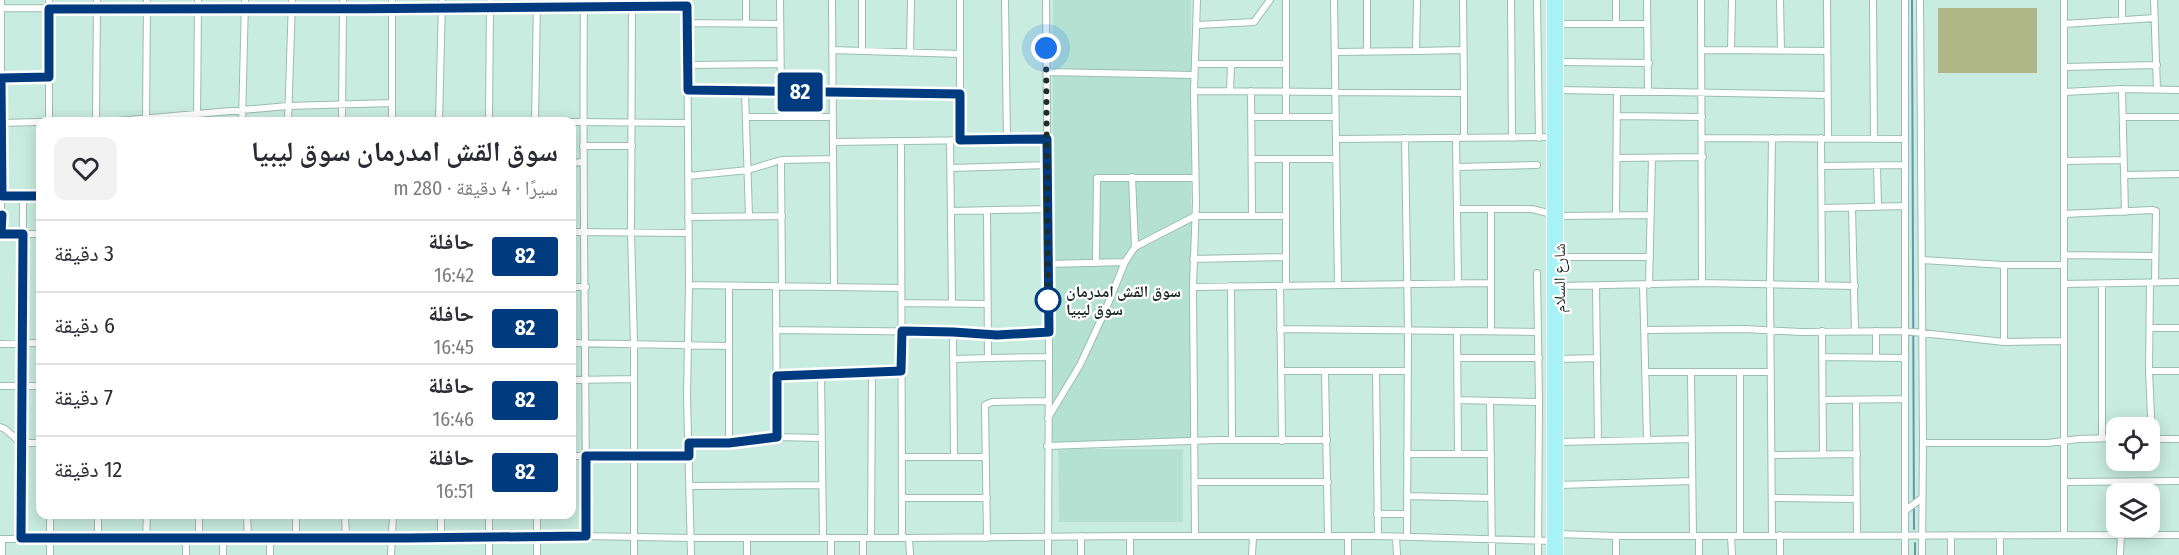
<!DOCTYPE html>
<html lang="ar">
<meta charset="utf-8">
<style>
body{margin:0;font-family:"Fira Sans Condensed","Noto Naskh Arabic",sans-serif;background:#f2f2f3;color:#2b2b33;direction:rtl;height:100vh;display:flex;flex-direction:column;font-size:22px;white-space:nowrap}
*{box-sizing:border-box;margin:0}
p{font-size:20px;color:#7c7c81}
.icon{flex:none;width:33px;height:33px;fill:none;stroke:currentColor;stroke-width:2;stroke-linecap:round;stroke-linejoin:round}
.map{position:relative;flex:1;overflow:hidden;direction:ltr}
.panel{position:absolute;left:36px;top:117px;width:540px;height:402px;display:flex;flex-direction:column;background:#fff;border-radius:12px;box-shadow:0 3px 15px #0003;direction:rtl}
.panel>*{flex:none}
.badge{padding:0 12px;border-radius:4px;font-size:21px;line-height:39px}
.fabs{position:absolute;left:2106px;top:417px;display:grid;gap:12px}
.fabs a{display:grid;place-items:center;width:54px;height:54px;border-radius:12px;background:#fff;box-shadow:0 3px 15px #0003;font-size:30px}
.you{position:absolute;width:30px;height:30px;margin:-15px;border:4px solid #fff;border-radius:50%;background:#1a73e8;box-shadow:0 0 0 9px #1a73e833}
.map>.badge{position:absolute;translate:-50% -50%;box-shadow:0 0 0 3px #fff}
.round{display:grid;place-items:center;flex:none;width:63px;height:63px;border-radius:12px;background:#f2f2f3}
.overview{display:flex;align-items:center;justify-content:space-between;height:102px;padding:0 18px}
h1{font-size:28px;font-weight:700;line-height:45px}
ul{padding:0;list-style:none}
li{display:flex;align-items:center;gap:18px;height:72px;padding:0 18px;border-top:2px solid #e1e1e2}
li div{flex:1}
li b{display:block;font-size:22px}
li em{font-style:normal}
li .badge{min-width:66px;font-weight:700;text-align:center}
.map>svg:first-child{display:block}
</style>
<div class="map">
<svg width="2179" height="555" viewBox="0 0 2179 555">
<rect width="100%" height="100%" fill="#c9ece0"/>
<path fill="#b5e1d3" d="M1053 0H1191V437L1052 443Z
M1058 449H1183V522H1059Z"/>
<path fill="#afb788" d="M1938 8H2037V73H1938Z"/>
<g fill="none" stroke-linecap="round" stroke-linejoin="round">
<path stroke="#6198ae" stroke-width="2" d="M1912 0 1914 529
M1915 543V555"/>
<g stroke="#9bbdb2" stroke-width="8">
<path id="minor" d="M1 0V234
M584 0C582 179 586 357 586 536
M632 0 631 232 634 344V555
M687 0 689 285 687 396 691 555
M746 0V23
M780 0 781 92
M1005 0 1007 140
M1046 0 1049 357 1048 555
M1334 0 1338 285
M1417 0 1416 51 1463 50
M1463 0 1464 93
M1511 0 1512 138
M1537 0 1539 138
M1647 0 1648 91
M1701 0 1702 283
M1780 0 1781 51
M1827 0 1828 137
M1873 0 1874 138
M1905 0V555
M1920 0 1923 443
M2122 0V19
M2154 0 2157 89
M0 8 537 9 687 6
M687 23 780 24
M1616 23V0
M1559 24H1647
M2064 24 2155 18
M1198 25 1254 22 1270 0
M832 50 960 54
M1702 50 1827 51
M1731 50 1732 0
M862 51V0
M1335 52 1416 51
M1367 52V0
M910 53 911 0
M1559 62 1649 63
M1195 64H1231
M1286 64V0
M687 65 780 64
M2064 67 2157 65
M1047 72 1194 75
M1 78 49 77
M2122 89 2125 212
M688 90 960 94
M1559 90 1827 95
M1194 91 1464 93V138
M1230 91 1231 64H1286V117
M1251 91 1252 216
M745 92 749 216
M2064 92 2122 89 2179 90
M1617 116 1702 117
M746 117H832
M1252 117H1335
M2123 117H2179
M146 121 147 0
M49 122V0
M96 122 97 0
M106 122 288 106 392 103
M197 122 198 0
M242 122 245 0
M288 122 292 0
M342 122 343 0
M392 122V0
M439 122 442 0
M448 122H536
M489 122 490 0
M535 122 537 0
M572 122 688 123
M0 123 40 122
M1405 138 1408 329 1407 537
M1456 138 1458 283
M1703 138 1905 139
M1821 138 1822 286
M1336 139 1552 137
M960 140V0
M950 141 952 303
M833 142 1047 139
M901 142 902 538
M583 146H632
M1617 158 1703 157
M1252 159H1336
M781 160 782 287
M1286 160V285
M2064 161 2124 160
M572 163 583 162
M1821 166 1904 165
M1877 166 1878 206
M1457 167 1537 165
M951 168 1048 165
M2125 175 2179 174
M688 176 748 170 781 160 832 159
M1132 177 1135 247
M0 196H40
M1823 208 1905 206
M1852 208 1855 331
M1458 209H1532L1552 214
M1491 209V331
M951 211 1048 209
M2064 214 2152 210 2156 211 2155 283
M1559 216 1651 215
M1616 216 1617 91
M688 217 782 216
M572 232 688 233
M0 234H40
M2064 255 2155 256
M1559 257H1650
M1193 259 1286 257
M1922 260 2004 265H2064
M1096 263 1097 178H1195
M1048 264 1125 262
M2004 265V342
M1537 273 1539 402 1538 555
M2150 283 2149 371 2152 439
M2064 284 2179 282
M689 285 834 287 832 0
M1643 285 1647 439
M1649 285 1652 158
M729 286V443
M1231 286 1232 440
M1280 286 1282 441
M1558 286 1702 283 1855 286
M1596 286 1598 441
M572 287H586
M776 287 777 437
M834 287 901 288
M1193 287 1491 283
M902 303 988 304
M2150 328H2179
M1280 329 1538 332
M776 330 953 332 997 335 1049 332
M1644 330 1745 329 1800 332 1904 331 2004 342 2064 341
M1457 331 1458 454
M1822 331 1823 454
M953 332 954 457
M572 343 728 346
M0 344 40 343
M1822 357 1904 358
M988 358 1049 357
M1458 358H1539
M1876 358V331
M954 359 988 358 987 210
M1559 359 1597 358
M1281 371H1408
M1376 371 1378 536
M2149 371H2179
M1325 372 1328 536
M1645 372H1771
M1740 372V536
M821 373 823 538
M1691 373 1693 536
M777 376 901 371
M572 380 634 379
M0 386H40
M1458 400 1539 402
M1823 400 1905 399
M1856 400 1857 535
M1490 401 1492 555
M1048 418 1080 365 1105 311 1125 262 1135 247 1195 216H1286
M0 427 5 429 21 443H40
M2102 438V284
M2150 439H2179
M1559 442 1692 439
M689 443H729L777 437 821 438
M1047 446 1217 440H1327
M1407 454H1491
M1773 455 1857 454
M572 456 689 455
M902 457H986
M1196 482H1328
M2065 482 2179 481
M1559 485 1692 481
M690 486 822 485
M1407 496 1491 498
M902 498H987
M1772 498 1856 499
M1906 510 1922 498
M247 514 248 538
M296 514V538
M345 514 346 538
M441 514V538
M489 514V555
M537 514V555
M1377 514H1407
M1558 534 1616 536 2179 535
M1772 535 1770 283 1772 138
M1780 535V555
M2064 535V0
M1195 536 1193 287 1196 202 1194 91 1197 0
M1616 536V555
M1699 536V555
M1731 536 1732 555
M1396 537 1397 555
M199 538V514
M270 538V555
M747 538V555
M871 538 872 372
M909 538 910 555
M987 538 985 405 992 402 1048 401
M0 539 441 538 586 536 691 538H902L1130 536H1378L1553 541
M2 539V555
M21 539 23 195
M98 539V514
M146 539 147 514
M50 555V514
M186 555V537
M223 555V538
M391 555 393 514
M831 555V538
M863 555V538
M1081 555V536
M1130 555V536
M1252 555 1253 537
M1348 555V536
M1922 555 1923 443H2048L2078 439 2116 438
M1951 555V535
M2000 555V535
M2120 555 2121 535"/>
</g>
<g stroke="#fff" stroke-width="10">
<path id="major" d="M1551 555V0
M1559 555V0"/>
</g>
<use href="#minor" stroke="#fff" stroke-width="6"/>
<use href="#major" stroke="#a7f2f7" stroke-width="8"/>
</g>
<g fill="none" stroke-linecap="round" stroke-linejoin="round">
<g stroke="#fff" stroke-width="14">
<path id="line" d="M2 215 1 234H23L21 538H408L586 536V456H689V443H729L777 437V376L901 371 902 331 953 332 997 335 1049 332 1047 139 960 140V94L688 90 687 6C474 9 262 9 49 9V77L1 78 2 196H40"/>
</g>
<use href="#line" stroke="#003b80" stroke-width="9"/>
<path stroke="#1f2d28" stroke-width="6" stroke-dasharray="0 10.8" d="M1046 48 1048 310V300"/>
</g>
<circle fill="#fff" stroke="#003b80" stroke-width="3" cx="1048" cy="300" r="12"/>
<g text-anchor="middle" stroke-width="4.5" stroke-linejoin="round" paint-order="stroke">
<g font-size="16" fill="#1f2d28" stroke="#fff">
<text transform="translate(1559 278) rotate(-90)" y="6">شارع السلام</text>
</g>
<g font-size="16" font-weight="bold" fill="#1f2d28" stroke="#fff" text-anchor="start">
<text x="1066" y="297">سوق القش امدرمان<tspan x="1066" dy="18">سوق ليبيا</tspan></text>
</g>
</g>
</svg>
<div class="fabs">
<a><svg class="icon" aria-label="locate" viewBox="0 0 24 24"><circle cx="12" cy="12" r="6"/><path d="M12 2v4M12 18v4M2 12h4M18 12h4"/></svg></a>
<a><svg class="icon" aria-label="layers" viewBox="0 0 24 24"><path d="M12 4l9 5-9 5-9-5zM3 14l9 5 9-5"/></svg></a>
</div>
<div class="you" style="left:1046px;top:48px"></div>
<b class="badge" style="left:800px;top:92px;background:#003b80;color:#fff">82</b>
<section class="panel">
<div class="overview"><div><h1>سوق القش امدرمان سوق ليبيا</h1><p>سيرًا · 4 دقيقة · 280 m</p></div><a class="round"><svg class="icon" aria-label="heart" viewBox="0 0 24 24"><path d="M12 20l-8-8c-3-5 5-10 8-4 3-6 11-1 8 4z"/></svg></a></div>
<ul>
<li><span class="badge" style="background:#003b80;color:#fff">82</span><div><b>حافلة</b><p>16:42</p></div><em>3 دقيقة</em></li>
<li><span class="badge" style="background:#003b80;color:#fff">82</span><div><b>حافلة</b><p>16:45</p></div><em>6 دقيقة</em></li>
<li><span class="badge" style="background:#003b80;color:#fff">82</span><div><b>حافلة</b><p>16:46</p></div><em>7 دقيقة</em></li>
<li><span class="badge" style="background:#003b80;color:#fff">82</span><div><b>حافلة</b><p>16:51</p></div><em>12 دقيقة</em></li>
</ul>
</section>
</div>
